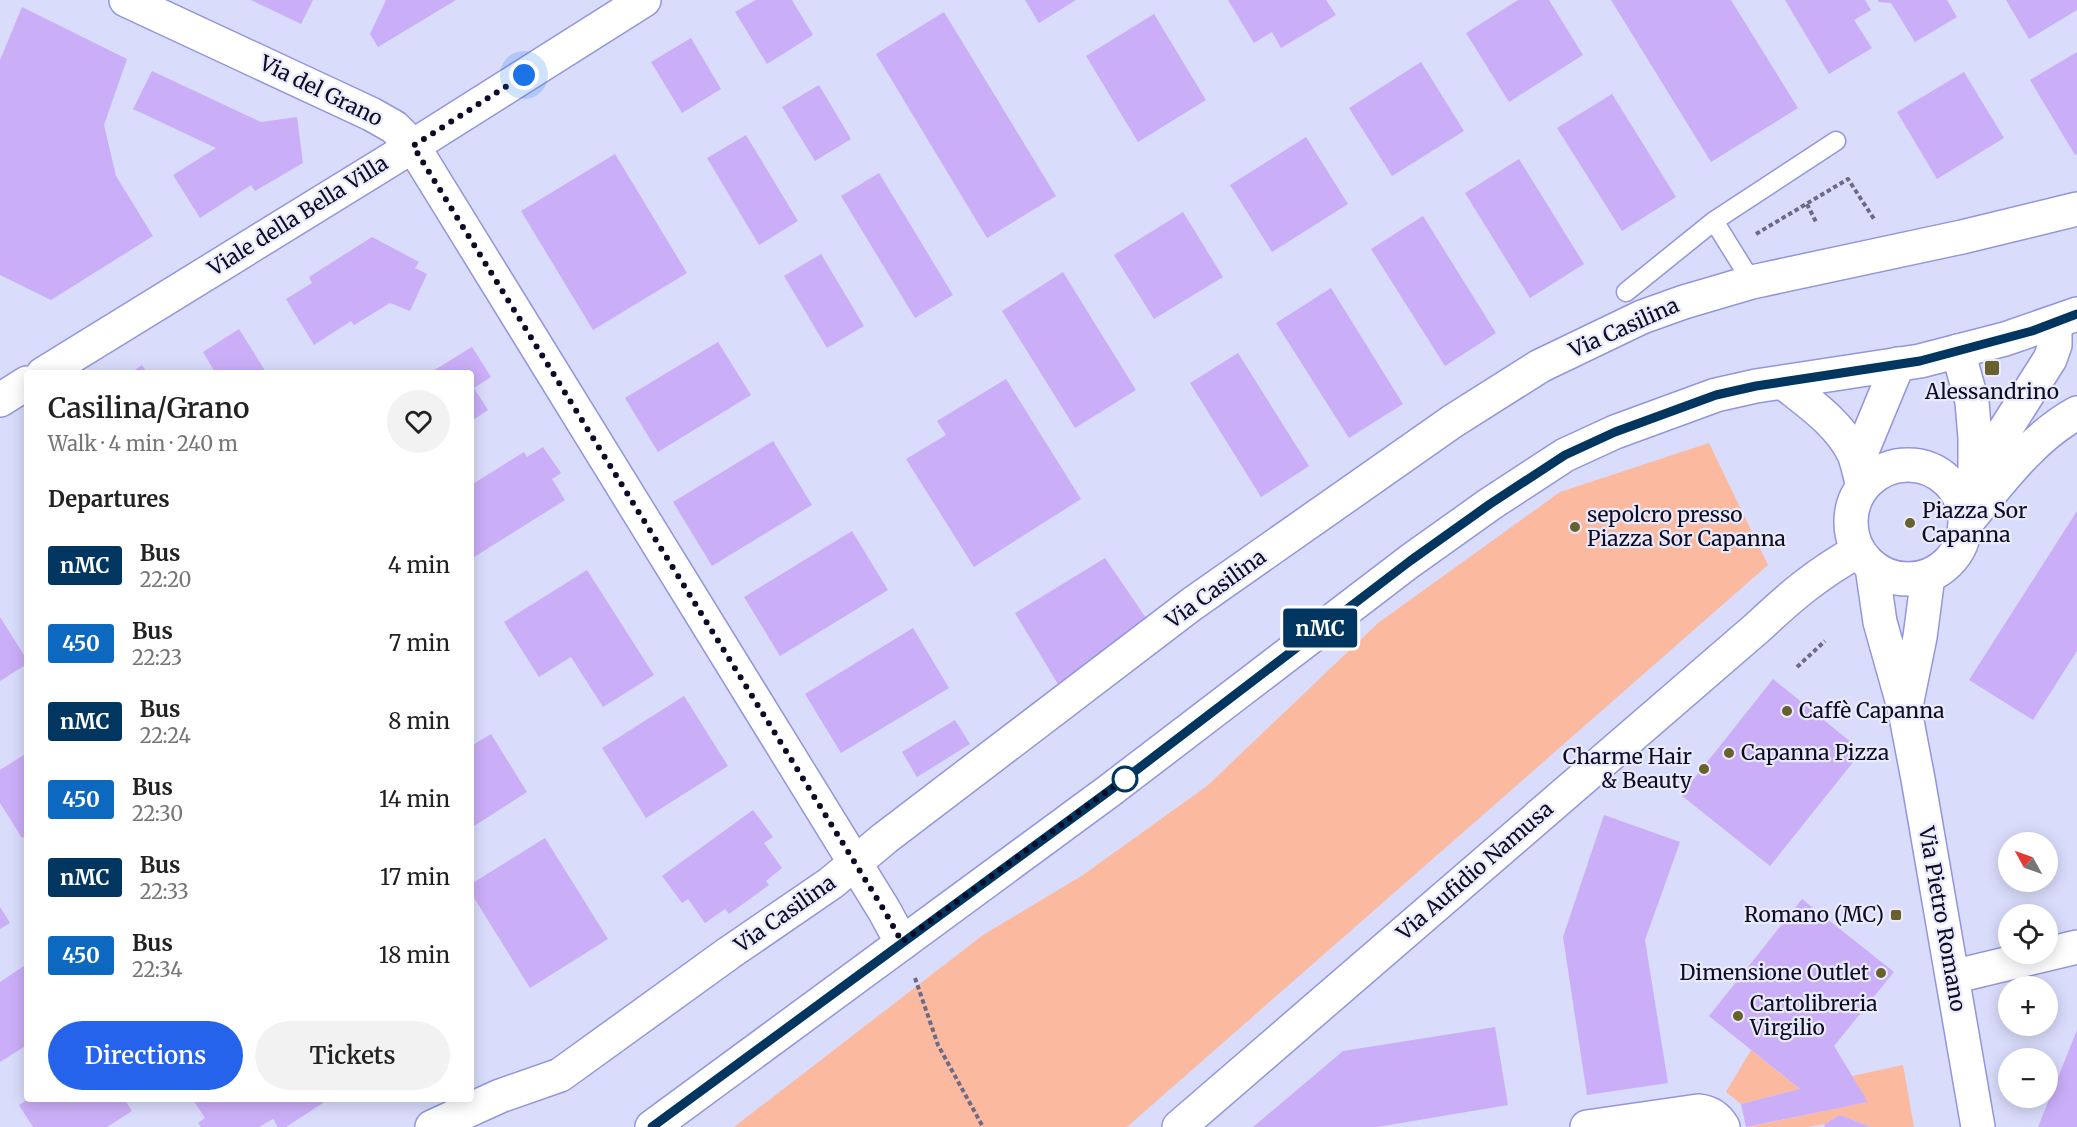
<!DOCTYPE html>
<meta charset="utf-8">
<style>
body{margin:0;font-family:Merriweather,serif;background:#f2f2f2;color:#222;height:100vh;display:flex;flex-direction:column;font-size:22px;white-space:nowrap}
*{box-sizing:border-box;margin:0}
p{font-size:20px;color:#767676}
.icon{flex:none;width:33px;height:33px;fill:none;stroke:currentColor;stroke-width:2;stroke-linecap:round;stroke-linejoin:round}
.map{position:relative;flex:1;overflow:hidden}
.details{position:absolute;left:24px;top:370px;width:450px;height:732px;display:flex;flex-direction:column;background:#fff;border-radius:6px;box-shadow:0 3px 15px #0003}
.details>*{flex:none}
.badge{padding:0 12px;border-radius:4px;font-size:21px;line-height:39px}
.needle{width:39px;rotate:310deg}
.controls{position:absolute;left:1998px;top:832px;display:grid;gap:12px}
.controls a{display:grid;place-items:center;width:60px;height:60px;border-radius:50%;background:#fff;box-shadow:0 3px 15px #0003;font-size:30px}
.you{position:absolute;width:30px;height:30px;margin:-15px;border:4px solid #fff;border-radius:50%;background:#1a73e8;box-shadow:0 0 0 9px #1a73e833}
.map>.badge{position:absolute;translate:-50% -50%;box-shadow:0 0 0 3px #fff}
h2{padding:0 24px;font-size:22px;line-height:54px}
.round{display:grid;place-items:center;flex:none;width:63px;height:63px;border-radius:32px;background:#f2f2f2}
.head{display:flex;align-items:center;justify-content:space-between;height:102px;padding:0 24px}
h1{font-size:28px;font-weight:600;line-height:45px}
.action{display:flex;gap:12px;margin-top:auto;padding:12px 24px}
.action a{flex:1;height:69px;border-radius:36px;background:#2563eb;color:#fff;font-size:24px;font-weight:600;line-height:69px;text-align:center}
.action a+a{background:#f2f2f2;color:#222}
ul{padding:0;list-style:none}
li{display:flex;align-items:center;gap:18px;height:78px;padding:0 24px}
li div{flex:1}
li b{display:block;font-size:22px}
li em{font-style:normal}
li .badge{min-width:66px;font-weight:700;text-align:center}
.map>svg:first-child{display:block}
</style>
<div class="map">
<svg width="2077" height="1127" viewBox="0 0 2077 1127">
<rect width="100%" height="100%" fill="#d9dcfb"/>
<path fill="#fbbaa0" d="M1709 443 1768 565 1127 1127H734L983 935 1083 875 1207 786 1378 623 1560 492Z
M1751 1050 1800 1089 1741 1104 1726 1092Z
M1903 1065 1914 1127H1871L1840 1115 1825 1124 1807 1127H1748L1867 1102 1852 1076Z"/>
<path fill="#cbaef8" d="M251 0H313L301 24Z
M386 0H456L378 47 370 34Z
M756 0H792L813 35 767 64 735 12Z
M1025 0H1076L1039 23Z
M1228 0H1326L1336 15 1281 48 1272 32 1254 43Z
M1518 0H1549L1583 55 1509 102 1466 33Z
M1611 0H1731L1798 108 1711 162Z
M1785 0H1865L1871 10 1854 20 1872 48 1829 74Z
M1878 0H1947L1957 17 1915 42 1891 3 1878 2Z
M2006 0H2077V10L2029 39Z
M22 7 127 59 104 125 116 176 153 236 51 300 0 275V60Z
M944 12 1056 196 987 238 876 54Z
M1154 14 1206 100 1138 142 1086 56Z
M691 38 721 89 682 113 651 62Z
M2077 52V154L2075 155 2030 80Z
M1421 62 1464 131 1392 176 1349 108Z
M152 71 261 122 297 117 303 163 255 191 251 185 200 218 173 175 216 148 133 109Z
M1964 72 2004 138 1937 179 1897 112Z
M819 85 851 139 815 161 782 107Z
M1612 94 1676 197 1622 231 1557 128Z
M746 135 798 221 759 245 707 158Z
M1306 137 1348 204 1272 252 1230 185Z
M615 154 687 273 593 330 521 211Z
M1519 159 1584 264 1530 298 1465 193Z
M879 173 953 295 915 318 841 196Z
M1183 212 1223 277 1154 319 1114 255Z
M1423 216 1496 333 1445 366 1371 249Z
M372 237 419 262 415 268 427 274 410 311 390 303 354 325 351 321 314 345 286 299 312 283 309 277Z
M821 254 864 326 827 348 784 276Z
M1063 272 1136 390 1075 428 1002 311Z
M1331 288 1403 404 1349 438 1276 323Z
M239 329 267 374H216L203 352Z
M718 342 751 395 658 452 625 398Z
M472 347 491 377 474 388 488 410 471 421V374H428Z
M1238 353 1309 466 1261 497 1190 383Z
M142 365 148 374H129Z
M1006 379 1081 499 974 567 906 459 946 435 937 421Z
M773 441 812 505 712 566 673 502Z
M543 447 561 473 552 479 565 500 471 559V485L524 452 527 457Z
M2077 511V651L2033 720 1969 680Z
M852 531 888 590 780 656 744 597Z
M1105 558 1146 618 1058 684 1015 613Z
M587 570 654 675 603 707 571 657 539 677 504 622Z
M0 617 27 660V664L0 681Z
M913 628 949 688 841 753 805 694Z
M1773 679 1862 751 1770 866 1681 795Z
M684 696 728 766 646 818 602 748Z
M955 720 970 744 917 777 902 752Z
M491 734 527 792 471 828V746Z
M27 753V835L22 838 0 803V770Z
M753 810 773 837 764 843 782 868 766 881 769 885 729 914 725 909 705 923 688 899 682 903 662 876Z
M1604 815 1680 842 1645 940 1668 1083 1587 1095 1563 937Z
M545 838 608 939 530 988 471 893V884Z
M1802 899 1894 972 1834 1046 1868 1102 1746 1127 1741 1104 1800 1089 1709 1016Z
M0 907 10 923 0 929Z
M27 964V1045L0 1062V982Z
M1495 1027 1508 1105 1377 1127H1253L1343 1051Z
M2077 1030V1127H2038Z
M27 1100H125L132 1111 107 1127H33L19 1105Z
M193 1100H321L323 1103 286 1127H278L273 1119 259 1127H201L198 1123 205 1118Z
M1840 1115 1871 1127H1824L1825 1124Z"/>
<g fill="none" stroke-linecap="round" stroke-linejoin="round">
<g stroke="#9395de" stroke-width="21">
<path id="lane" d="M1714 221 1752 282
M1626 292 1714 221 1836 141"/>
</g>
<g stroke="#9395de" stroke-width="36">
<path id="street" d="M126 0 371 114 394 127 413 146 884 910 902 943
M1958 351 1972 402 1975 438V477
M43 374 413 146 644 0
M1784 383C1810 404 1839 423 1854 454 1858 464 1860 476 1863 487
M0 400 27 383
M1857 463 1898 364
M1851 522a57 57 0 1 1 114 0a57 57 0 1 1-114 0Z
M1964 504 1975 477 2050 359 2055 345V323
M1966 523C1999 484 2031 438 2077 413
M1872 567 1880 622 1905 711 1918 779 1978 1127
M1906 706 1920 637 1928 576
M1952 977 2077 947
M432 1127 500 1096 560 1075 729 953 831 883 885 838 1192 604 1453 421 1540 366 1642 317 1684 302 1752 282 1962 237 2077 209
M1179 1127 1757 628C1791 596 1817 574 1858 551
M1587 1127 1698 1111C1709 1112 1717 1117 1723 1127"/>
</g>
<g stroke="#9395de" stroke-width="36">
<path id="secondary" d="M652 1127 1109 791 1410 561 1490 504 1565 455 1615 432 1716 395 1756 386 1920 361 2005 339 2077 314"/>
</g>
<path stroke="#6b6b88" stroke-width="4" stroke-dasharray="4.5 3" stroke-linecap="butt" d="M1807 204 1816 222
M1756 234 1848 179 1874 219
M1797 667 1825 641
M915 978 938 1045 983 1127"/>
<use href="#lane" stroke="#fff" stroke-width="18"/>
<use href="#street" stroke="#fff" stroke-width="33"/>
<use href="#secondary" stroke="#fff" stroke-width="33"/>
</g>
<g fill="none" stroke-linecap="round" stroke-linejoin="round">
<g stroke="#fff" stroke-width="14">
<path id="line" d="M652 1127 1109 791 1410 561 1490 504 1565 455 1615 432 1716 395 1756 386 1920 361 2032 331 2077 314"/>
</g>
<use href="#line" stroke="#00365f" stroke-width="9"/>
<path stroke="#0d0b26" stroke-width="6" stroke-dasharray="0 10.8" d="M524 75 413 146 884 910 902 942 1128 776 1125 779"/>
</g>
<g fill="#68612e" stroke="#e9eafa" stroke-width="2">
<rect x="1984" y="360" width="16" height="16" rx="3"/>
<circle cx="1910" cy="523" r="6"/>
<circle cx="1575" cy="527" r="6"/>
<circle cx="1787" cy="711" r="6"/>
<circle cx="1729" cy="753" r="6"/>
<circle cx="1704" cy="769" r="6"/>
<rect x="1890" y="909" width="12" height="12" rx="3"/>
<circle cx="1881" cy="973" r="6"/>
<circle cx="1738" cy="1016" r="6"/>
</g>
<circle fill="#fff" stroke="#00365f" stroke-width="3" cx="1125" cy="779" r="12"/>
<g text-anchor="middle" stroke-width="4.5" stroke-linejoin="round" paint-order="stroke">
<g font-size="21" fill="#0d0b26" stroke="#e9eafa">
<text transform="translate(321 91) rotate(26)" y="7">Via del Grano</text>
<text transform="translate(298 216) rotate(-32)" y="7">Viale della Bella Villa</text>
<text transform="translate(1624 328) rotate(-24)" y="7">Via Casilina</text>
<text transform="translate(1216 589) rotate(-36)" y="7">Via Casilina</text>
<text transform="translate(1475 871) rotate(-41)" y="7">Via Aufidio Namusa</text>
<text transform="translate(785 914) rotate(-35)" y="7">Via Casilina</text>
<text transform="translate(1942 919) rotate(80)" y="7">Via Pietro Romano</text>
</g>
<g font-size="21" fill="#0d0b26" stroke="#e9eafa" text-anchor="start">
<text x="1992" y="399" text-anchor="middle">Alessandrino</text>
<text x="1922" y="518">Piazza Sor<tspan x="1922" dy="24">Capanna</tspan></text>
<text x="1587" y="522">sepolcro presso<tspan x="1587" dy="24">Piazza Sor Capanna</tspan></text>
<text x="1799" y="718">Caffè Capanna</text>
<text x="1741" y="760">Capanna Pizza</text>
<text x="1692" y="764" text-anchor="end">Charme Hair<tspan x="1692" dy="24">&amp; Beauty</tspan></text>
<text x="1884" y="922" text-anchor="end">Romano (MC)</text>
<text x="1869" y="980" text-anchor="end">Dimensione Outlet</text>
<text x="1750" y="1011">Cartolibreria<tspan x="1750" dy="24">Virgilio</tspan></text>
</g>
</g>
</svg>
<div class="controls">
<a><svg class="needle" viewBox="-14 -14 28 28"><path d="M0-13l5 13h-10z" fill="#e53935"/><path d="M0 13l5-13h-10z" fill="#767676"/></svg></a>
<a><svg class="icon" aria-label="locate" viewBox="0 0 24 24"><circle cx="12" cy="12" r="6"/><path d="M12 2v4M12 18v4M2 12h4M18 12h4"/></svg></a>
<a>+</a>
<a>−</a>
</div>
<div class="you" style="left:524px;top:75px"></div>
<b class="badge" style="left:1320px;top:628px;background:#00365f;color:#fff">nMC</b>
<section class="details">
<div class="head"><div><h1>Casilina/Grano</h1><p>Walk · 4 min · 240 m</p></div><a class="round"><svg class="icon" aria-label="heart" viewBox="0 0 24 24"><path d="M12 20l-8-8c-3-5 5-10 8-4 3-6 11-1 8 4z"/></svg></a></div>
<h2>Departures</h2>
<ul>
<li><span class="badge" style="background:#00365f;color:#fff">nMC</span><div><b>Bus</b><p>22:20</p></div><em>4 min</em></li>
<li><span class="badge" style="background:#0c69bf;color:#fff">450</span><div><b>Bus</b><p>22:23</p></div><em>7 min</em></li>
<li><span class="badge" style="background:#00365f;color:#fff">nMC</span><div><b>Bus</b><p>22:24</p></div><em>8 min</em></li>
<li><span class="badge" style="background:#0c69bf;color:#fff">450</span><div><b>Bus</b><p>22:30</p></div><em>14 min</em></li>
<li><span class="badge" style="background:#00365f;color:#fff">nMC</span><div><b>Bus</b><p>22:33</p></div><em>17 min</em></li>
<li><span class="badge" style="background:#0c69bf;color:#fff">450</span><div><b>Bus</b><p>22:34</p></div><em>18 min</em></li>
</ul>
<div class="action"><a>Directions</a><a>Tickets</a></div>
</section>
</div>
